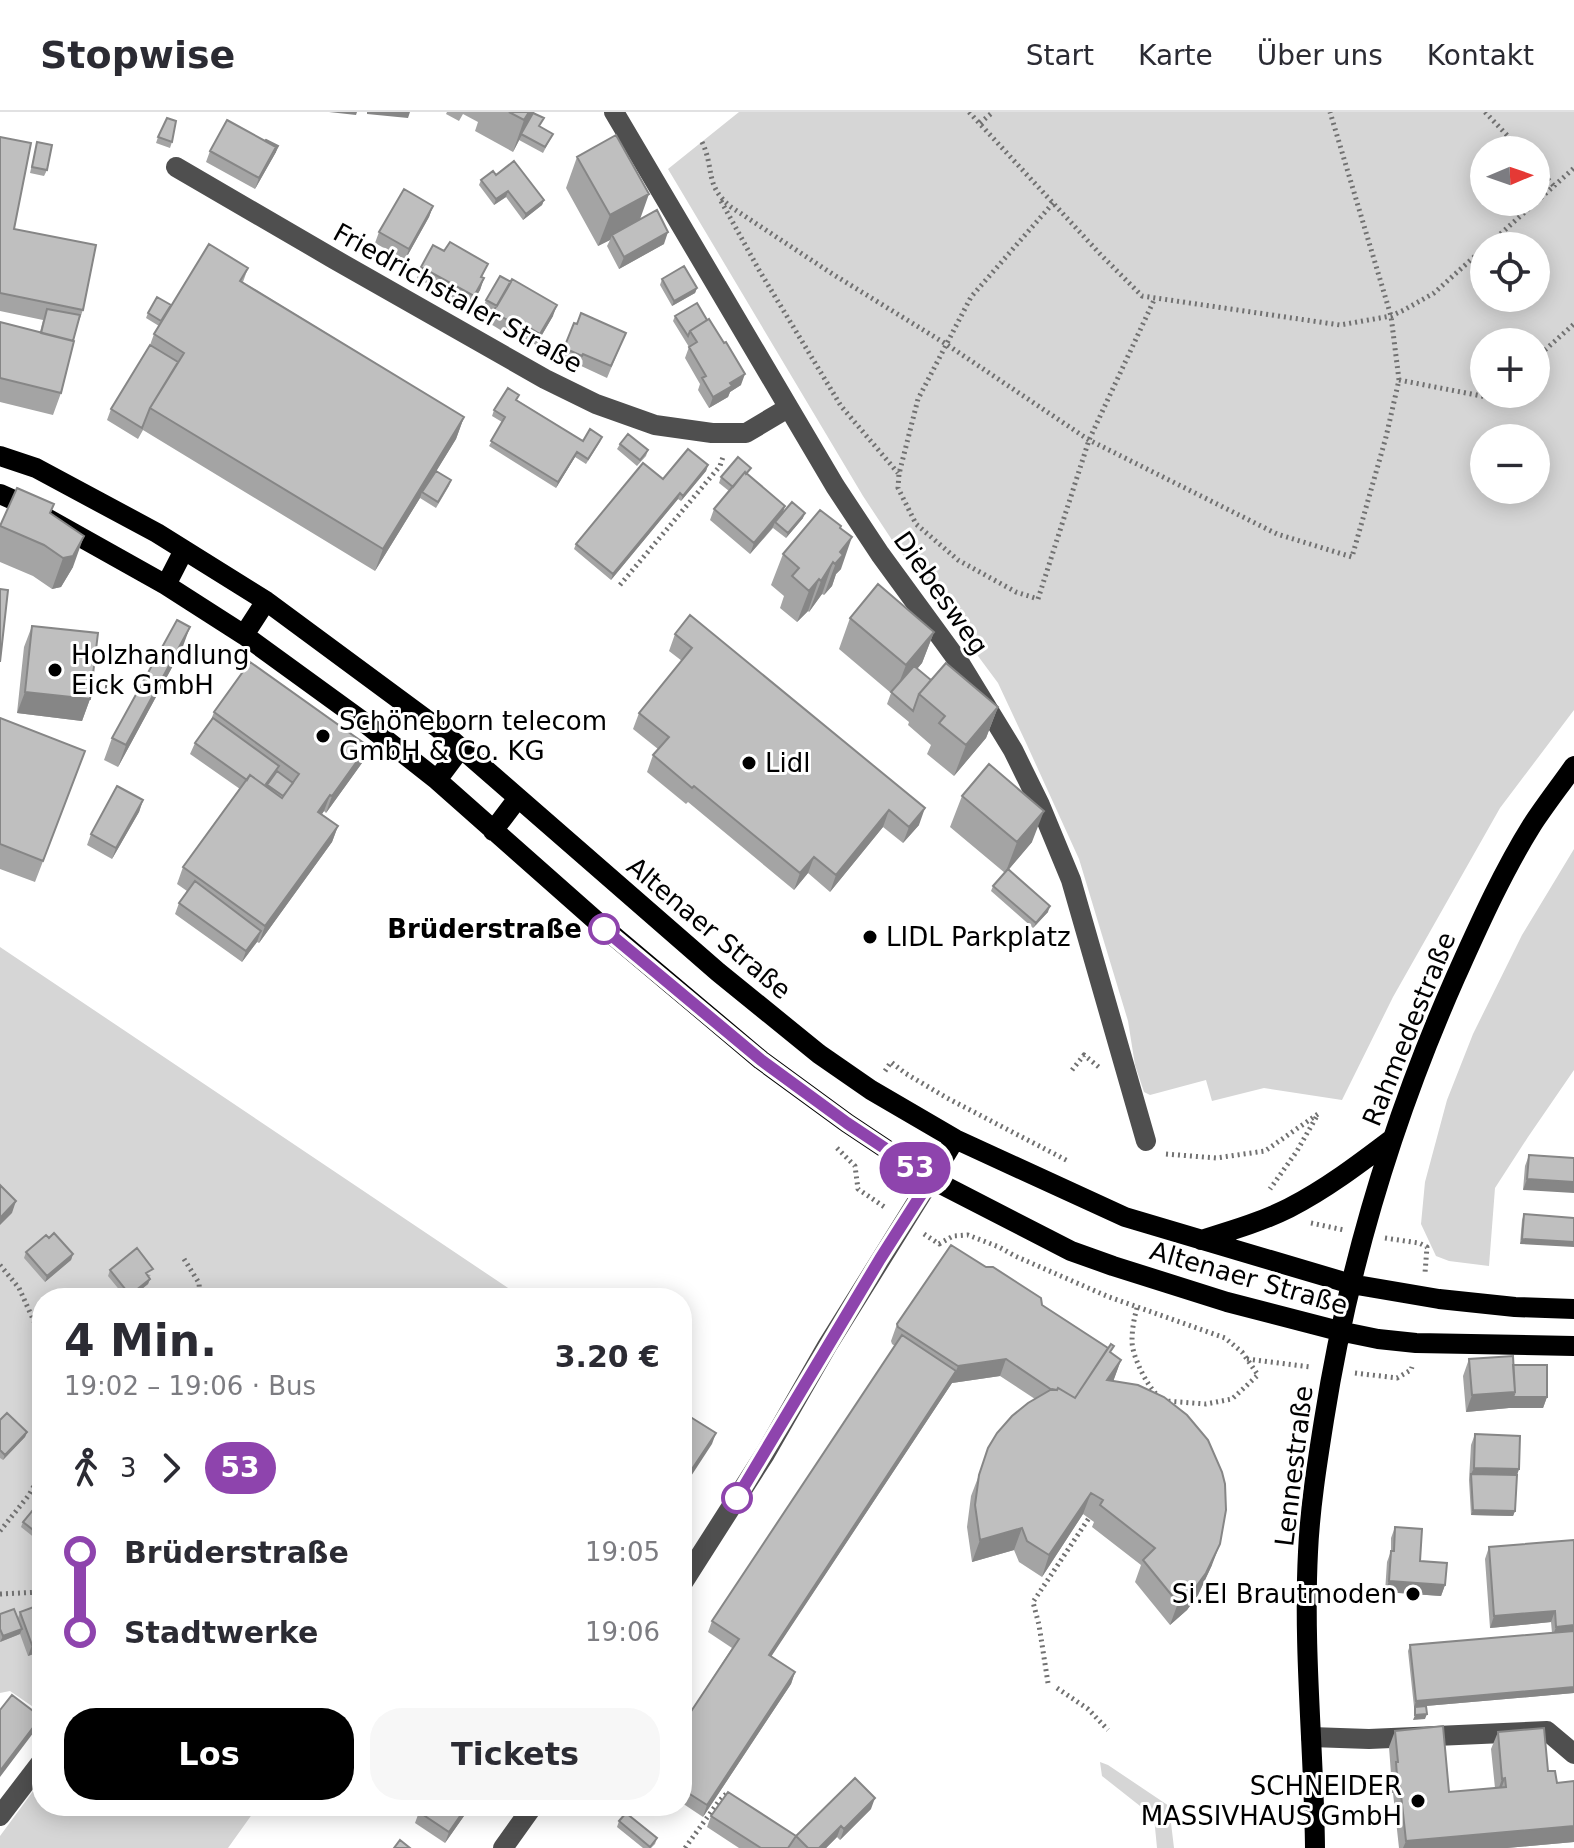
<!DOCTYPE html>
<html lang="de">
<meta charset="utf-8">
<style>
body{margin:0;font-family:"DejaVu Sans",sans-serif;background:#f7f7f7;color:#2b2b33;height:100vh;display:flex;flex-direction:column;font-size:30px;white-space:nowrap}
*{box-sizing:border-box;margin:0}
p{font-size:26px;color:#7c7c81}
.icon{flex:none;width:44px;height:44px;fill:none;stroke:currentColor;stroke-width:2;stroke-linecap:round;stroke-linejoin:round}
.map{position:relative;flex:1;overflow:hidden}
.details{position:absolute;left:32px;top:1176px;width:660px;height:528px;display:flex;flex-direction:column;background:#fff;border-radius:32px;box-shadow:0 4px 20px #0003}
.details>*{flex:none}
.badge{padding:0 16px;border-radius:26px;font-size:28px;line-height:52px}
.needle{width:52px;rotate:88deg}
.controls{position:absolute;left:1470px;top:24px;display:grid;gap:16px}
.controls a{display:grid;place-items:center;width:80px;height:80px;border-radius:50%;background:#fff;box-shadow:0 4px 20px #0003;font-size:40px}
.map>.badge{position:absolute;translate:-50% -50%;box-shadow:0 0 0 4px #fff}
.legs{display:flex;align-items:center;gap:12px;height:88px;padding:0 32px;font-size:26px}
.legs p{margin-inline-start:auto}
.headline{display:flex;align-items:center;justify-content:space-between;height:136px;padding:0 32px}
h1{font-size:44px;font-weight:800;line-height:60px}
.cta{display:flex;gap:16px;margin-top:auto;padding:16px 32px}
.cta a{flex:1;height:92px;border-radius:32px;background:#000;color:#fff;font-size:32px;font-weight:800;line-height:92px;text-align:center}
.cta a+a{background:#f7f7f7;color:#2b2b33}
ul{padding:0 32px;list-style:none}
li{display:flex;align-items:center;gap:28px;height:80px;font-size:30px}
li i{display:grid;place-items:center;width:12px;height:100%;margin:0 10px;background:currentColor}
li i::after{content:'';width:20px;height:20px;margin:-10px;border:6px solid;border-radius:50%;background:#fff}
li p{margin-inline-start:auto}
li:first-child i{background:linear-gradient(#0000 50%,currentColor 0)}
li:last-child i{background:linear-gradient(currentColor 50%,#0000 0)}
header{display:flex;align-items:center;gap:48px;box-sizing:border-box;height:112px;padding:0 40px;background:#fff;border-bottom:2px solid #e1e1e2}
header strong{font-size:38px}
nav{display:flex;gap:44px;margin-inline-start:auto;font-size:28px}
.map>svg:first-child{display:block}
</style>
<header>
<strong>Stopwise</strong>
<nav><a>Start</a><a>Karte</a><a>Über uns</a><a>Kontakt</a></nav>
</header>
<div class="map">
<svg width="1574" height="1736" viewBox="0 0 1574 1736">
<rect width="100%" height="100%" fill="#fff"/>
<path fill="#d6d6d6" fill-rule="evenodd" d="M739 0H1574V598L1500 696 1393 885 1342 988 1264 976 1212 989 1206 968 1150 983 1144 980 1135 953 1128 909 1079 747 1027 633 998 571 892 428 863 384 668 57ZM1536 38V90H1484V38ZM1536 134V186H1484V134ZM1484 230H1536V282H1484ZM1484 326H1536V378H1484Z
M1574 737V958L1528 1025 1495 1076 1489 1154 1449 1149 1436 1144 1421 1112 1425 1070 1447 988 1473 922 1522 823Z
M0 835 523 1186H42V1601L10 1579 0 1581Z
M1100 1650 1108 1653 1169 1694 1174 1736H1157L1154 1705 1102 1664Z
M42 1667V1694H258L228 1736H0V1724Z"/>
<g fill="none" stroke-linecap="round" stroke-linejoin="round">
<path stroke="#717171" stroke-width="5" stroke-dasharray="2 4" stroke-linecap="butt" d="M969 0 1101 143 1142 184 1340 213 1391 204 1404 198 1434 181 1484 136
M1485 0 1521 38
M980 11 993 0
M702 30C715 57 704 73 731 95L831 161 946 232 1089 328 1277 422 1352 445 1386 325 1399 268 1391 204 1330 0
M1536 54 1554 74
M721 89 759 158 841 294 898 361
M1053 91 971 185 918 287 899 362 898 376 916 412 958 448 1016 480 1038 487 1089 328 1155 186
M1487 134 1574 56
M1536 246 1574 212
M1399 268 1492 286 1497 282
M620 473 720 354 723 345
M87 574 113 576
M1072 958 1084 943 1100 956
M885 959 891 950 905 961 947 986 1068 1049
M837 1036 855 1054 858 1077 886 1096
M1166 1042 1216 1046 1265 1039 1318 1002 1297 1039 1270 1077
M1311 1111 1344 1118
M924 1122 939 1132 953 1124 968 1123 999 1135 1015 1144 1109 1185 1225 1226 1242 1240 1258 1263 1232 1287 1206 1292 1166 1289
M1385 1126 1419 1131 1427 1135 1425 1161
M184 1147 199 1171 200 1186
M0 1153 19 1176 42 1227
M1137 1196C1134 1206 1132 1218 1132 1229 1132 1244 1147 1274 1158 1284
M1247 1247 1310 1255
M1355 1261 1397 1266 1411 1258 1412 1255
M0 1419 29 1383 42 1359
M0 1482 42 1480
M1048 1571 1039 1513 1033 1490 1091 1403
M1057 1576 1088 1597 1108 1618
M685 1736 719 1689 728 1680"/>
<path stroke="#4f4f4f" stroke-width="20" d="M614 0 835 374 880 442 961 553 1013 638 1040 693 1071 768 1146 1029
M176 55 334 147 545 267 596 292 655 313 712 321H746L788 296
M682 1472 765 1342 827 1234 931 1067
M1311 1625 1369 1627 1547 1619 1574 1642
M0 1704 42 1649
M503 1736 533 1694"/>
<path stroke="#000" stroke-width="20" d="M0 344 36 356 157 421 266 489 438 616 718 860 819 942 871 978 955 1027 1125 1105 1351 1172 1439 1187 1515 1195 1574 1197
M0 382 18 390 166 473 244 523 361 608 437 668 602 814 761 948 847 1011 931 1067 1071 1139 1113 1154 1227 1190 1339 1219 1378 1227 1416 1231 1574 1234
M166 473 184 438
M244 523 266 489
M437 668 461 636
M493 719 518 686
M931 1067 955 1027
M1201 1128C1230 1119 1261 1110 1289 1096 1326 1077 1359 1052 1392 1027
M1315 1736C1314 1638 1303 1539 1308 1440 1310 1396 1317 1352 1324 1308 1348 1155 1393 1006 1456 864 1479 813 1502 761 1532 713 1545 693 1560 674 1574 654"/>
</g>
<path fill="#a4a4a4" d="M447 0H534L540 15 553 22 543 41 519 28 513 40 475 19 478 10 463 2 459 9 446 2Z
M0 25 14 117 83 198 77 214 61 281 53 303 0 290V210L40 220 43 208 0 199Z
M158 25 172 30 170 36 156 31Z
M37 30 47 58 44 64 30 61Z
M210 39 276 40 255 77 206 50Z
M577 45 664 132 619 157 607 134 610 128 598 134 566 76Z
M496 63 544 88 542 93 523 108 506 85 494 93 479 73 481 68Z
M433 94 429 105 405 148 375 131 379 120Z
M421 155 483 166H484L480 178 470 195 417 166Z
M248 156 243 170 464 305 456 327 436 359 451 368 449 374 436 396 420 386 375 459 143 318 138 327 107 308 111 297 150 233 154 222 159 214 146 206 148 201 171 193Z
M662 167 697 176 695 181 672 194 660 173Z
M486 188 553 204 536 233 509 217 507 222 489 211 494 199 484 194Z
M675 204 741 273 730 280 728 285 709 296 698 278 700 272 685 246 689 235 673 209Z
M626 221 607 266 579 253 578 255 560 248 564 236Z
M517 288 583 329 602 325 600 330 586 352 575 345 556 376 489 334 502 310 492 304 494 298Z
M620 332 648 338 646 344 637 354 617 337Z
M708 353 706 359 681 389 678 387 611 468 574 437 576 432 663 367Z
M749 362 748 363 785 394 783 400 803 406 786 426 773 416 750 442 710 408 714 397 729 379 719 371 721 365Z
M51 402 73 455 61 475 52 477 33 464 0 450V414Z
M840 416 841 457 836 462 832 474 824 483 822 482 809 500 808 499 797 510 780 496 784 484 771 473 783 442Z
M850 506 934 520 922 551 917 557 931 568 998 595 986 626 954 664 927 642 931 633 908 613 909 610 887 592 891 581 839 537Z
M32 514 90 587 82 609 17 601 24 535Z
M675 522 919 713 903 731 883 715 830 780 808 761 794 778 688 690 686 692 647 660 653 643 658 637 633 617 639 601 682 549 669 539Z
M182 537 118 655 104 648 112 626Z
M214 600 368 634 362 651 326 701 324 699 322 702 338 714 332 730 259 831 257 830 242 850 175 802 179 791 187 779 177 772 183 755 240 677 190 642 195 631 211 608Z
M0 606 77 661 35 770 0 757Z
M962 684 1032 730 1009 757 1048 800 1033 816 991 779 993 774 1005 761 950 715Z
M143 688 139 700 112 747 87 733 91 722Z
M1529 1043 1574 1046 1523 1078 1525 1054Z
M1524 1102 1574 1106 1520 1132 1522 1108Z
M49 1126 73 1142 71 1148 45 1170 24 1146 26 1140Z
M110 1158 151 1163 148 1165 150 1167 148 1172 131 1186H126L108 1164Z
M1042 1193 1121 1248 1113 1269 1212 1453 1198 1483 1187 1498 1170 1513 1135 1470 1141 1453 1092 1415 1094 1410 1083 1402 1042 1465 1019 1450 1014 1438 972 1450 967 1415 971 1384 979 1363 1035 1287 1000 1264 952 1271 771 1544 795 1560 791 1572 703 1705 682 1691V1613L732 1536 708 1520 712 1509 895 1234 892 1232 891 1229 897 1212Z
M1469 1247 1513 1253 1547 1285 1543 1296H1509L1466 1300 1463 1264Z
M0 1308 27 1320 25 1325 3 1348 0 1346Z
M1475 1322 1519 1357 1517 1363 1515 1399 1513 1404 1471 1403 1469 1368 1471 1333Z
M42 1387V1430L41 1431 21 1415 23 1410Z
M1395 1415 1420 1449 1445 1473 1441 1484 1385 1480 1387 1450 1391 1439V1426Z
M1574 1428V1581L1414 1595 1408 1539 1410 1533 1552 1521 1551 1510 1490 1516 1485 1447 1489 1435Z
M42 1492V1539L28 1544 20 1522 0 1530V1502L18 1506 20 1500Z
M1395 1619 1449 1680 1495 1676 1491 1637 1498 1620 1548 1659 1557 1671 1574 1669V1730L1507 1736H1399L1393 1681H1391L1390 1667 1391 1662 1389 1635Z
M423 1694H471L445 1731 415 1711 419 1700Z
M871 1697 840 1728 837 1725 826 1736H739L707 1715 711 1704 796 1724Z
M619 1709 657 1726 655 1732 651 1736H643L617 1715Z"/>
<path fill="#868686" d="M329 0H357L356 3Z
M367 0H410L408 6 367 2Z
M529 0H534L513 40 524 8Z
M278 34 276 40 255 77 259 66Z
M508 79 506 85 494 93 496 87Z
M649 82 638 113 612 123 610 128 598 134 610 103Z
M544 88 542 93 523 108 526 102Z
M433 94 429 105 405 148 409 137Z
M668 120 664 132 619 157 624 145Z
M484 166 480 178 470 195 474 184Z
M697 176 695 181 672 194 674 189Z
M557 193 553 204 536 233 540 222Z
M745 262 741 273 730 280 728 285 709 296 713 285 730 271Z
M464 305 456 327 423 381 422 380 420 386 375 459 383 437Z
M577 340 575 345 556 376 558 370Z
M708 353 706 359 681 389 683 384Z
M680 381 678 387 611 468 613 462Z
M785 394 781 406 775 410 773 415 750 442 754 431Z
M805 401 803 406 786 426 788 421Z
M84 424 73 455 61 475 52 477 63 446Z
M852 425 841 457 836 462 832 474 824 483 840 440Z
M833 450 822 482 809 500 821 469Z
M819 467 808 499 797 510 809 479Z
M190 515 182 537 118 655 126 633Z
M934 520 922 551 894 584 906 553Z
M25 580 90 587 82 609 17 601Z
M998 595 986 626 954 664 966 633Z
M368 634 362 651 326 701 332 684Z
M330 683 324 699 312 716 318 700Z
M143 688 139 700 112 747 116 736Z
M925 696 919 713 903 731 909 715Z
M889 698 883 715 830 780 836 763Z
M1044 699 1032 730 1005 762 1017 730Z
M338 714 332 730 259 831 265 814Z
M814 745 808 761 794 778 800 761Z
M1050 794 1048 800 1033 816 1036 811Z
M261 819 257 830 242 850 246 839Z
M1527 1067 1574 1070V1081L1523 1078Z
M16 1089 12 1101 0 1113V1106Z
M1522 1127 1574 1130V1135L1520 1132Z
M73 1142 71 1148 45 1170 47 1164Z
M150 1167 148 1172 131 1186H128L130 1183Z
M1006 1247 1000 1264 952 1271 765 1554 769 1543 956 1259 958 1254Z
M1121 1248 1113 1270 1107 1268Z
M1515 1280 1547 1285 1543 1296H1509L1466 1300 1472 1283Z
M27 1320 25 1325 3 1348 5 1343Z
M716 1321 712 1332 682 1378V1372Z
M1474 1356 1519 1357 1515 1369 1471 1362Z
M1091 1381 1083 1402 1042 1465 1049 1443Z
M1473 1398 1515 1399 1513 1404 1471 1403Z
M1022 1416 1014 1438 972 1450 980 1428Z
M1220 1432 1212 1453 1198 1483 1187 1498 1170 1513 1178 1491Z
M1389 1469 1445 1473 1441 1484 1385 1480Z
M1555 1499 1551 1510 1490 1516 1494 1504Z
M1574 1513V1524L1552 1526 1556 1515Z
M22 1517 20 1522 0 1530 3 1524Z
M42 1530V1539L28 1544 32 1533Z
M795 1560 791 1572 703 1705 707 1693Z
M1574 1575V1581L1414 1595 1416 1589Z
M1427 1602 1425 1607 1413 1608 1415 1603Z
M41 1605 37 1616 0 1665V1659Z
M1397 1664H1399L1393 1681H1391Z
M1505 1666 1499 1683 1496 1684 1502 1667Z
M875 1686 871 1697 840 1728 844 1717Z
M467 1694H471L445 1731 449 1720Z
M841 1714 837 1725 826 1736H819Z
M1574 1714V1730L1507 1736H1403L1406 1729Z"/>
<path fill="#bfbfbf" stroke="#868686" stroke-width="2" d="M509 0H529L524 8Z
M533 1 544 6 539 14 553 22 545 35 521 22Z
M167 6 176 9 172 30 158 25Z
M227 8 276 35 259 66 210 39Z
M616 23 649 82 610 103 577 45Z
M0 25 31 31 14 117 96 133 83 198 0 181Z
M266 28 278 34 274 41 276 35 265 29Z
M37 30 52 33 47 58 32 55Z
M514 49 544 88 526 102 508 79 496 87 481 68 493 59 496 63Z
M404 77 433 94 409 137 379 120Z
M657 98 668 120 624 145 612 123Z
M450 130 488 152 481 165 484 166 474 184 421 155 433 133 444 139Z
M209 132 248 156 240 169 464 305 383 437 150 296 184 241 154 222Z
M684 154 697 176 674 189 662 167Z
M500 164 511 170 497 194 486 188Z
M512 167 557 193 540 222 513 206 511 210 493 200Z
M157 185 171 193 161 209 148 201Z
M697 191 707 208 690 219 688 224 675 204Z
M47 197 80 203 73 229 41 221Z
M581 201 626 221 611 254 583 242 582 244 564 236 574 211 577 212Z
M709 207 724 231 726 230 745 262 730 271 732 274 713 285 702 266 706 264 689 235 697 230 690 219Z
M0 210 74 229 61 281 0 266Z
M150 233 178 250 150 296 142 316 111 297Z
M508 276 519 283 516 288 583 329 590 317 602 325 588 347 577 340 558 370 491 329 505 305 494 298Z
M628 322 648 338 640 348 620 332Z
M688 337 708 353 683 384 680 381 613 462 576 432 643 351 663 367Z
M738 345 751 356 746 362 745 360 733 375 721 365Z
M436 359 451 368 438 390 422 380Z
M745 360 785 394 754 431 714 397Z
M17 376 54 392 50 401 84 424 73 444 63 446 44 433 0 414Z
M792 390 805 401 788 421 775 410Z
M820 398 841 414 840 416 852 425 840 440 843 443 835 452 833 450 821 469 819 467 809 479 792 464 799 456 783 442Z
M878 472 934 520 906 553 850 506Z
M0 477 8 478 0 550Z
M690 503 925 696 909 715 889 698 836 763 814 745 800 761 694 674 692 676 653 643 669 625 639 601 692 536 675 522Z
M177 508 190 515 126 633 112 626Z
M32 514 98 521 90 587 25 580Z
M250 550 368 634 332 684 330 683 318 700 338 714 265 814 183 755 250 663 282 686 299 662 214 600Z
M946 551 998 595 966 633 939 611 945 604 919 582Z
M914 554 931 568 919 582 913 599 891 580Z
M0 606 85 639 43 749 0 732Z
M213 606 279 654 266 672 283 684 282 686 250 663 247 668 195 631Z
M989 652 1044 699 1017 730 962 684Z
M277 659 293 671 283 684 267 673Z
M117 674 143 688 116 736 91 722Z
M1008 757 1050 794 1036 811 993 774Z
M195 769 261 819 246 839 179 791Z
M1529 1043 1574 1046V1070L1527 1067Z
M0 1073 16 1089 0 1106Z
M1524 1102 1574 1106V1130L1522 1127Z
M54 1121 73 1142 47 1164 26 1140 46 1123 49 1126Z
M951 1133 986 1155H993L1041 1186 1042 1193 1108 1236 1075 1286 1058 1276 1057 1278H1052L1006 1247 958 1254 898 1215 897 1212Z
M137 1136 153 1157 146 1161 150 1167 130 1183 110 1158Z
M902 1223 956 1259 769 1543 795 1560 707 1693 682 1677V1613L739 1527 712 1509Z
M1111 1232 1114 1234 1110 1240 1121 1248 1107 1268 1138 1273 1164 1285 1187 1303 1208 1328 1222 1360 1225 1372 1226 1398 1220 1432 1206 1461 1195 1476 1178 1491 1143 1448 1155 1436 1100 1393 1103 1388 1091 1381 1049 1443 1027 1429 1022 1416 980 1428 975 1393 979 1363 988 1336 997 1321 1012 1304 1028 1291 1052 1277 1057 1278 1058 1276 1075 1286Z
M1513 1244 1515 1280 1472 1283 1469 1247Z
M1513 1253H1547V1285H1513L1515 1280Z
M7 1301 27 1320 5 1343 0 1338V1308Z
M684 1301 716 1321 682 1372V1304Z
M1475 1322 1520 1324 1519 1357 1474 1356Z
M1471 1362 1517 1363 1515 1399 1473 1398Z
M42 1387V1425L23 1410Z
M1395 1415 1422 1417 1420 1449 1447 1451 1445 1473 1389 1469 1391 1439H1394Z
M1574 1428V1513L1556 1515 1555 1499 1494 1504 1489 1435Z
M42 1492V1530L32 1533 20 1500Z
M14 1497 22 1517 3 1524 0 1517V1502Z
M1574 1519V1575L1416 1589 1410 1533Z
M12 1583 41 1605 0 1659V1598Z
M1426 1594 1427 1602 1415 1603V1595Z
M1443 1614 1449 1680 1506 1675 1505 1666 1502 1667 1498 1620 1544 1616 1548 1659H1555L1557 1671 1574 1669V1714L1406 1729 1399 1664H1397L1396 1650H1398L1395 1619Z
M855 1666 875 1686 844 1717 841 1714 819 1736H808L796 1724Z
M728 1680 796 1724 788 1736H761L711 1704Z
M423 1694H467L449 1720 419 1700Z
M626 1701 657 1726 650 1735 619 1709Z
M400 1728 410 1736H394Z"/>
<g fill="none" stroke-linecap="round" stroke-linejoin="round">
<g stroke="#fff" stroke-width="18">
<path id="line-1" d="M604 817 761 948 847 1011 931 1067 880 1147 737 1386"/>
</g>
<use href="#line-1" stroke="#8e44ad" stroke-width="12"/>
</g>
<g fill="#000" stroke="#fff" stroke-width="3">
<circle cx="55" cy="558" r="8"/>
<circle cx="323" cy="624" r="8"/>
<circle cx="749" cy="651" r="8"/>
<circle cx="870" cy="825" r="8"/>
<circle cx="1413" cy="1482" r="8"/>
<circle cx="1418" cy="1689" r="8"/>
</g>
<g fill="#fff" stroke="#8e44ad" stroke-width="4">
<circle cx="604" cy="817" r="14"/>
<circle cx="737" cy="1386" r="14"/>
</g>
<g text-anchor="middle" stroke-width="6" stroke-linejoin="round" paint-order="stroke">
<g font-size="26" fill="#000" stroke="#fff">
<text transform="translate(458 186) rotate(29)" y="9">Friedrichstaler Straße</text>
<text transform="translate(941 481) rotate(55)" y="9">Diebesweg</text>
<text transform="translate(709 816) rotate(40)" y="9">Altenaer Straße</text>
<text transform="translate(1409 917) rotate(-68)" y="9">Rahmedestraße</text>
<text transform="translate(1249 1166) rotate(16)" y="9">Altenaer Straße</text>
<text transform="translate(1294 1354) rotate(-83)" y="9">Lennestraße</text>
</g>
<g font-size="26" fill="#000" stroke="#fff" text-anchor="start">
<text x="71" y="552">Holzhandlung<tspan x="71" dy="30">Eick GmbH</tspan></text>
<text x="339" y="618">Schöneborn telecom<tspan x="339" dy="30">GmbH &amp; Co. KG</tspan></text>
<text x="765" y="660">Lidl</text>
<text x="886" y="834">LIDL Parkplatz</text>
<text x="1397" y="1491" text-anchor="end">Si.El Brautmoden</text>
<text x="1402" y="1683" text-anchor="end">SCHNEIDER<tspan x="1402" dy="30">MASSIVHAUS GmbH</tspan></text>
</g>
<g font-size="26" font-weight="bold" fill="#000" stroke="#fff" text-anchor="end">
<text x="582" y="826">Brüderstraße</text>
</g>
</g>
</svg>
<div class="controls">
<a><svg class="needle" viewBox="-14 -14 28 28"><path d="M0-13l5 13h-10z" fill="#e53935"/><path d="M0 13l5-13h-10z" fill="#7c7c81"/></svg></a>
<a><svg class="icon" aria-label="locate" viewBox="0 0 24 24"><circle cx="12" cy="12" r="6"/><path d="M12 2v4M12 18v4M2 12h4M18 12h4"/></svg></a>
<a>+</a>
<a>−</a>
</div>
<b class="badge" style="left:915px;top:1056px;background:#8e44ad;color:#fff">53</b>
<section class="details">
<div class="headline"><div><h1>4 Min.</h1><p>19:02 – 19:06 · Bus</p></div><b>3.20 €</b></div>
<div class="legs"><svg class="icon" aria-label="walk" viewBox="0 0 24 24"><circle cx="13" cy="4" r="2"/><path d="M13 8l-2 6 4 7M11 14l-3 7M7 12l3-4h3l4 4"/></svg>3<svg class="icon" aria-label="forward" viewBox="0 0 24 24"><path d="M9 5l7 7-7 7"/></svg><b class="badge" style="background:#8e44ad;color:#fff">53</b></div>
<ul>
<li><i style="color:#8e44ad"></i><b>Brüderstraße</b><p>19:05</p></li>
<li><i style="color:#8e44ad"></i><b>Stadtwerke</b><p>19:06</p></li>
</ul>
<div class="cta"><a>Los</a><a>Tickets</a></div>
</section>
</div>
